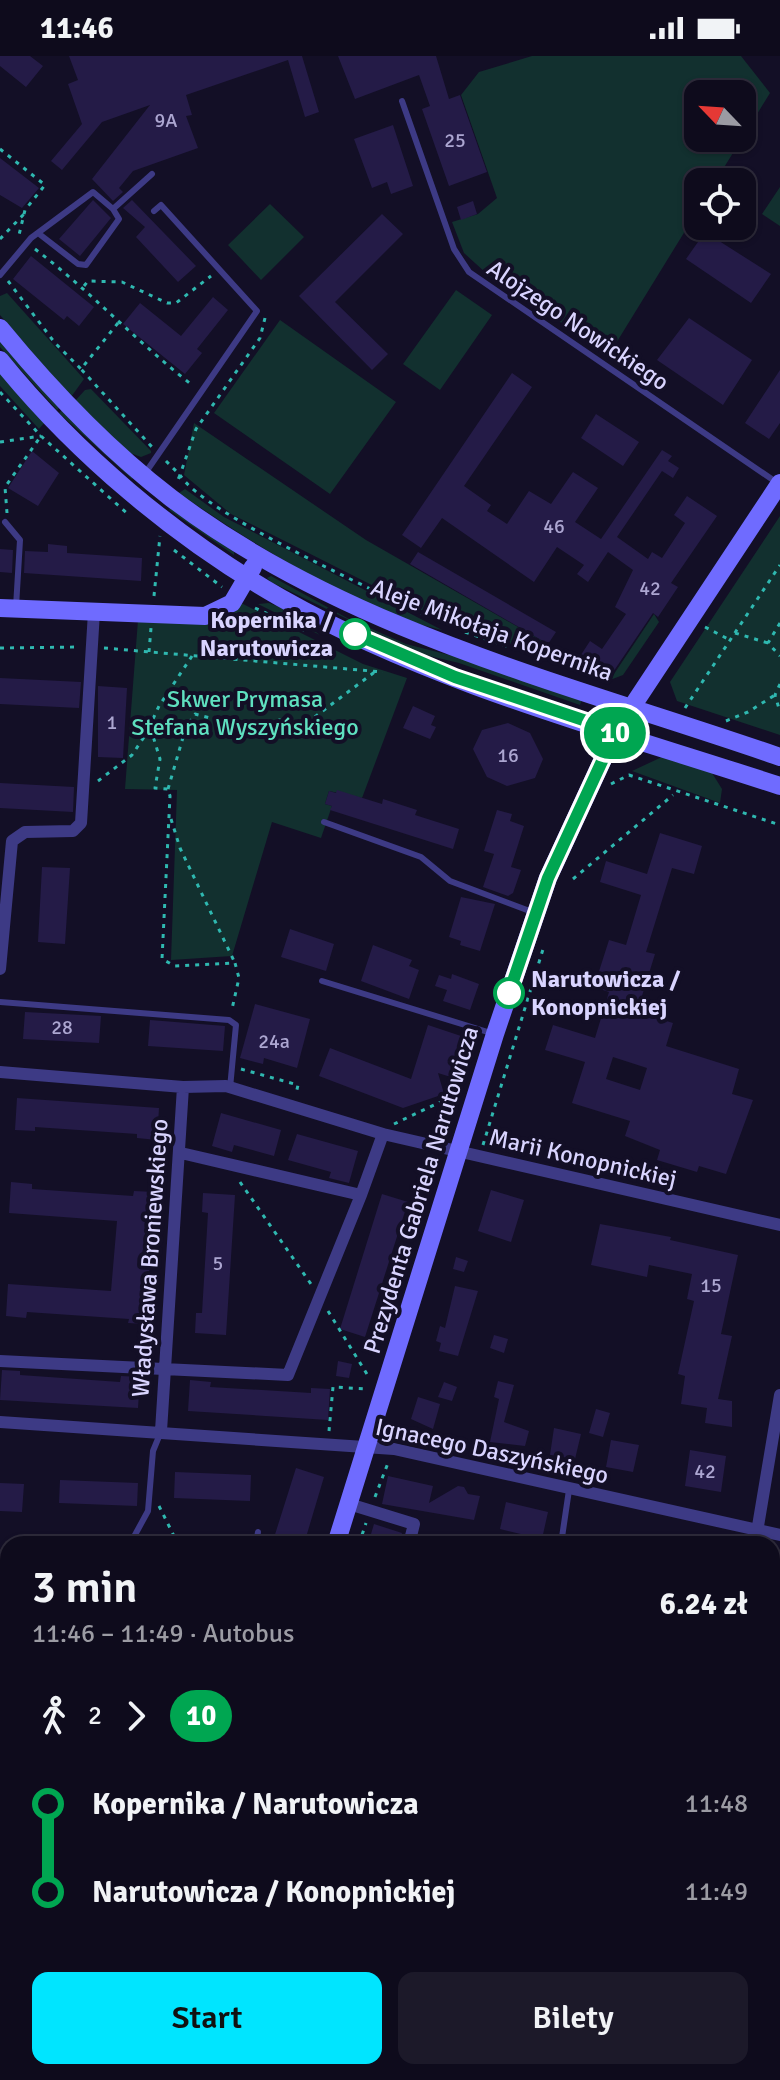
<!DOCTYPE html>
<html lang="pl">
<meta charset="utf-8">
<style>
body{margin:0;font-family:Signika,sans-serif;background:#1c1929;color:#f1f3f6;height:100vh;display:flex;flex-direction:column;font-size:30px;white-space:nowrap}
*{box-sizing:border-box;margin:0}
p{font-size:26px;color:#9b9ba3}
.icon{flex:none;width:44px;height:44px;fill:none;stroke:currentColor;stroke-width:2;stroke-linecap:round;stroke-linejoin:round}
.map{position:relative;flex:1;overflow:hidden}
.sheet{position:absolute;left:0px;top:1480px;width:780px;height:544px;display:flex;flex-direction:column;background:#0e0b1c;border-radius:24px 24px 0 0;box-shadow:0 2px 6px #0004,0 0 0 2px #2e2b3b}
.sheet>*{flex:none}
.badge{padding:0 16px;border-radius:26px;font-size:28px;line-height:52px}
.needle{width:52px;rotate:295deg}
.fabs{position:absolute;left:684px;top:24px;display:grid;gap:16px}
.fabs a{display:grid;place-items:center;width:72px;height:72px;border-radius:16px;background:#0e0b1c;box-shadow:0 2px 6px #0004,0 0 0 2px #2e2b3b;font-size:40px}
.map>.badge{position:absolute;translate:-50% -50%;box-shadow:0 0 0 4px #fff}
.legs{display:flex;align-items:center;gap:12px;height:88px;padding:0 32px;font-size:26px}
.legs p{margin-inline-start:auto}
.head{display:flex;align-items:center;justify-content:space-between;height:136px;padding:0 32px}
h1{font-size:44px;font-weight:600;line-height:60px}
.primary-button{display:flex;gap:16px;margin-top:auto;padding:16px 32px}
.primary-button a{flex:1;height:92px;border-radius:16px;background:#00e5ff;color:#111;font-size:32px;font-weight:600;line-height:92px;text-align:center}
.primary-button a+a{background:#1c1929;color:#f1f3f6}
ul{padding:0 32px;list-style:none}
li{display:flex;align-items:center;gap:28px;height:88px;font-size:30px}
li i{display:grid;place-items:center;width:12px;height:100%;margin:0 10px;background:currentColor}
li i::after{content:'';width:20px;height:20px;margin:-10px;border:6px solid;border-radius:50%;background:#0e0b1c}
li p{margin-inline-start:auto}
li:first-child i{background:linear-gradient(#0000 50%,currentColor 0)}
li:last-child i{background:linear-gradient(currentColor 50%,#0000 0)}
.status{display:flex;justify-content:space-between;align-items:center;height:56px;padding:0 40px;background:#0e0b1c;direction:ltr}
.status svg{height:22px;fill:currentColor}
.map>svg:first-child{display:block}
</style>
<div class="status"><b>11:46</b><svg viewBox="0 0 49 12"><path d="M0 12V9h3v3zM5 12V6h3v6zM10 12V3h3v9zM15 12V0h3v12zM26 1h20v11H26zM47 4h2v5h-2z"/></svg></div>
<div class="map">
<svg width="780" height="2024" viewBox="0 0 780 2024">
<rect width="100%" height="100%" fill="#130f26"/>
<path fill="#12302f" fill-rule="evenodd" d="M532 0H741L770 37 715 126H698V154L610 297 497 227 464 197 452 166 478 158 497 142 461 39 479 16ZM698 38H742V82H698Z
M780 131V170L762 158Z
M270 148 304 181 261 224 228 189Z
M456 234 492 259 440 334 403 308Z
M7 237 84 323 71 341 0 259V240Z
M280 264 396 346 330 438 214 357Z
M0 284 60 351 57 354 0 291Z
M0 316 45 366 39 373 0 330Z
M91 333 151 395V397L141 401 130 397 75 345 85 334Z
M62 354 133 422 132 423 59 357Z
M194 367 366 484 553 591 549 601 441 564 231 458 184 419Z
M185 433 224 461 442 574C363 558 245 483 179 437Z
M171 451 234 496V499L169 454Z
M780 460V679L677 645 670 626Z
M271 520 349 563 406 588 465 603 582 643 580 649 459 607 417 597 271 526 267 522Z
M239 546 363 608 407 622 362 742 329 735 325 748 332 750 321 782 272 766 232 900 171 904 177 734 125 733 138 564Z
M269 547 284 553 320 579 258 548Z
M654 558 659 566 623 619 610 624Z
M664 700 712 717 722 733 720 747 632 715Z
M772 1752 780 1753V2024H692L693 2016H772Z"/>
<path fill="#241b47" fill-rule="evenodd" d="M0 0H30L43 10 26 31 0 10Z
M69 0H302L319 56 305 61 288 4 186 39 192 59 186 60 198 92 133 115 119 132 123 136 113 145 92 123 150 49 102 66 62 114 51 105 82 68 68 28 78 24Z
M338 0H436L449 43 460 39 487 116 449 130 422 53 430 50 419 19 355 43Z
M393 69 413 130 391 138 387 126 372 132 354 83Z
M0 102 39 132 22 152 0 139Z
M93 144 111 162 80 200 59 183Z
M132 144 196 210 178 226 136 181 145 171 123 152Z
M473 145 477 158 461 164 457 151Z
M382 158 403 178 335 246 388 298 372 314 299 240Z
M705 176 771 218 751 247 686 203Z
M31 200 94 251 79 270 67 260 64 264 13 223Z
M213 241 228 254 197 293 202 297 185 318 123 268 140 247 181 280Z
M689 262 752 304 723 349 657 304Z
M780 314V367L769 383 745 367Z
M512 317 532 331 464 430 491 449 487 455 507 468 529 435 551 448 573 416 598 432 575 466 601 483 662 394 672 400 668 405 679 412 673 422 662 415 617 481 648 503 652 496 662 502 685 467 674 459 687 440 717 460 671 527 678 531 658 561 653 557 607 625 577 605 590 585 602 593 626 558 615 551 633 514 608 496 588 526 577 518 584 509 557 491 534 526 442 462 421 492 402 479Z
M596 358 639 386 623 410 581 382Z
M32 395 59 417 38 450 8 432Z
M48 488 67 490V497L142 502 141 525 24 517 25 495 48 496Z
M0 493 13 494 12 517 0 516Z
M418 496 556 576 548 588 410 508Z
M0 622 81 626 79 652 0 648Z
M98 630 127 632 123 702 98 701Z
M413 650 435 660 431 669 436 671 430 683 403 672Z
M508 667 530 677 543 703 535 722 507 730 487 721 473 693 482 674Z
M0 727 74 731 73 756 0 752Z
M337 734 382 748 383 743 417 754 415 759 459 773 453 793 330 754 332 750 325 748 329 735 336 737Z
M497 754 512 758 510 765 524 770 511 811 521 814 513 837 508 840 483 831 494 798 484 795Z
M660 777 702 790 694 818 672 812 646 896 655 898 637 956 673 967 666 990 739 1013 732 1038 753 1044 726 1118 699 1110 697 1116 657 1104 660 1094 625 1080 630 1065 572 1047 585 1006 545 994 553 969 595 982 609 936 594 931 609 884 626 889 641 839 600 826 606 805 647 818ZM613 1001 647 1012 640 1034 606 1023Z
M42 811 70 812 65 888 38 886Z
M461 841 495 848 480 895 460 889 461 885 449 881Z
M290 873 334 888 326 915 281 901Z
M373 889 412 904 409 910 419 914 409 943 361 925Z
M452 918 479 928 470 954 443 945 447 934 435 930 439 919 451 923Z
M255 948 310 963 297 1012 264 1002 263 1008 240 1002Z
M25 956 101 960 99 987 23 983Z
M150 964 225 970 223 995 148 990Z
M428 969 467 982 454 1022 438 1017 444 1038 403 1052 319 1020 330 992 411 1023Z
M17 1042 159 1052 157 1084 137 1082V1078L35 1071V1075L15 1074Z
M221 1057 281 1074 274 1100 234 1089 232 1096 212 1090Z
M297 1078 358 1095 349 1127 329 1122 331 1116 288 1104Z
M11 1126 32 1128V1133L133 1140 134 1135 154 1136 146 1268 128 1267 129 1263 27 1256 26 1262 6 1260 8 1228 111 1235 117 1165 9 1157Z
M491 1134 524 1144 511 1186 478 1175Z
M203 1137 235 1139 226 1279 195 1277 196 1257H202L208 1157 202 1156Z
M382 1138 408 1146 365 1281 340 1273Z
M600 1168 671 1181 670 1184 738 1199 721 1278 732 1280 718 1343 732 1345V1371L705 1367 707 1352 681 1348 685 1320 678 1318 694 1245 687 1243 692 1218 649 1209 647 1221 591 1209Z
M456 1201 468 1205 464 1216 453 1213Z
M455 1230 478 1235 458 1300 439 1295 441 1287 436 1285 440 1270 445 1272Z
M494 1279 508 1283 504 1297 490 1292Z
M338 1305 352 1308 349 1322 336 1320Z
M2 1314 20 1315V1319L120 1326 121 1320 140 1321 138 1352 0 1344Z
M190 1324 211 1326 210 1331 311 1337V1332L330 1333 328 1364 188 1355Z
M498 1325 514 1329 504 1366 529 1375 525 1390 490 1386 499 1343 494 1341Z
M444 1326 457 1331 452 1345 438 1341Z
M418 1341 440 1348 433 1373 411 1363Z
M596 1353 610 1357 603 1381 589 1377Z
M554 1372 581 1378 575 1403 550 1399Z
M611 1384 639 1389 633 1416 606 1411Z
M690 1394 726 1400 721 1436 685 1430Z
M296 1412 324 1421 304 1488H272Z
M175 1416 251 1419 250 1445 174 1442Z
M388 1420 433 1430 429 1447 458 1430 464 1431 468 1438 480 1440 474 1464 382 1448Z
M60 1424 138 1427 137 1450 59 1447Z
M0 1427 24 1428 22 1456 0 1455Z
M506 1446 548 1456 542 1483 500 1473Z
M374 1468 402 1477 399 1488H368Z"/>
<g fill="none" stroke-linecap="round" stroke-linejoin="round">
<path stroke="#2fb8b0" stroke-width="3" stroke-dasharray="4 6" stroke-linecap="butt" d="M0 93 45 129 25 154 19 179
M0 183 24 158
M35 193C90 235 137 286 192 329
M8 225 55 287 81 313
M84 230 88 225 122 226 167 247H176L211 220
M265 262 260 282 196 373 180 419C205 459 378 535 428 561
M118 267 81 313 152 391
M0 336 41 380 130 460
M0 386 41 380
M166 405 180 419 177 426
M7 457 5 431 41 380
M174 494 222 531
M154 540 160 480
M255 552 309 577
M780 567 768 587 780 600
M705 571 730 584
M465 576 524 596
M735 577 768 587
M0 592 80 591
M104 592 383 616
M149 596 151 572
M192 600 159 650 146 678 153 680 160 703 155 732 168 733 170 740 162 903 175 910 235 907 239 922 232 953
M780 628 775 639 780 656
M685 652 780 509
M726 665 748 656 775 639
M98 725 132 699 146 678
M611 728 629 719 780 769
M168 733 186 671 195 658 267 677 279 664 308 666 376 615
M171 763 180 792 235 907
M573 823 673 739
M241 1013 298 1029 296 1038
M394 1068 455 1039
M483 1089 544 890
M240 1126 311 1228
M328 1255 370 1323
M329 1375 333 1331 368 1333
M375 1441 388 1407
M159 1450 178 1488
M359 1488 366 1467
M772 1723 780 1724
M772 1761 780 1762
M772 1804 780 1805
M772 1835 780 1846
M0 1839 8 1841
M772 1885 780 1881
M148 2024 151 2016
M192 2024 194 2016
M694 2024 695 2016
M718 2024 720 2016"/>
<path stroke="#3d3a85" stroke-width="6" d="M402 45 454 193 469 216 776 426
M38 177 78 208 86 209 119 163 113 153
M0 219 31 182 93 136 113 153 152 118
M146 416 257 255 161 149 154 155
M5 466 20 484 16 551
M324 766 421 801 450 825 535 857
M322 925 491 977
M0 946 229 964 236 969 230 1032
M130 1488 148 1455 153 1395 160 1378
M256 1488 258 1476
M561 1488 569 1434
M0 1762 8 1765
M0 1884 8 1872
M674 2024 676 2016"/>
<path stroke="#3d3a85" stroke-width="12" d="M0 913 12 785 25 776 73 775 81 767 94 556
M0 1016 183 1031 226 1030 383 1078 780 1169
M181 1097 361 1139 383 1078
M0 1305 288 1319 361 1139
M0 1366 394 1393 780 1479
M161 1375 183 1031
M349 1448 414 1468 409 1488
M755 1488 780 1339
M0 1592 8 1594
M772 1742 780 1744"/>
<path stroke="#6f6bff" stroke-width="18" d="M0 272C51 334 107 393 171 442 349 577 573 629 780 701
M0 304C76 398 176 482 281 542 435 629 613 675 780 730
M0 552 205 560 232 547 253 511
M336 1488 495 978 548 822 616 675 780 427
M168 2024 171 2016"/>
</g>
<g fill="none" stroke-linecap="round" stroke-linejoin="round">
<g stroke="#fff" stroke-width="18">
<path id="line-1" d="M355 578 455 621 616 675 548 822 509 937"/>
</g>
<use href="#line-1" stroke="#00a651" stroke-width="12"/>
</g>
<g fill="#fff" stroke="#00a651" stroke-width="4">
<circle cx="355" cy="578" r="14"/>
<circle cx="509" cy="937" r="14"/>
</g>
<g text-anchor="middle" stroke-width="8" stroke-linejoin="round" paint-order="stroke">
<g font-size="20" fill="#aca6d1">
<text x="166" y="71">9A</text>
<text x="455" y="91">25</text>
<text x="554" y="477">46</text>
<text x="650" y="539">42</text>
<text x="112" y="673">1</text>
<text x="508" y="706">16</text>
<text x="62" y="978">28</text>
<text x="274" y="992">24a</text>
<text x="218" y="1214">5</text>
<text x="711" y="1236">15</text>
<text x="705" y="1422">42</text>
</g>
<g font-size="24" fill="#d9d4ff" stroke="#130f26">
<text transform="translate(578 269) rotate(34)" y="8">Alojzego Nowickiego</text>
<text transform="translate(492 574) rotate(20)" y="8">Aleje Mikołaja Kopernika</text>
<text transform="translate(583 1102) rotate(13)" y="8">Marii Konopnickiej</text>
<text transform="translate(421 1134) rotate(-73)" y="8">Prezydenta Gabriela Narutowicza</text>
<text transform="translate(150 1202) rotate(-86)" y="8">Władysława Broniewskiego</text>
<text transform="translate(492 1395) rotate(12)" y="8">Ignacego Daszyńskiego</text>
</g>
<g font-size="24" font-weight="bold" fill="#d9d4ff" stroke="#130f26" text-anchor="end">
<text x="333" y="572">Kopernika /<tspan x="333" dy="28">Narutowicza</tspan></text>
<text x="531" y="931" text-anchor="start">Narutowicza /<tspan x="531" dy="28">Konopnickiej</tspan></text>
</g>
<g font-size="24" fill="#5fe0c0" stroke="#130f26">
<text x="245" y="651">Skwer Prymasa<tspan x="245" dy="28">Stefana Wyszyńskiego</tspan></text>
</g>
</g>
</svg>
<div class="fabs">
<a><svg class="needle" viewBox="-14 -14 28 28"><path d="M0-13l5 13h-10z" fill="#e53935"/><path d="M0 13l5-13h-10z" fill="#9b9ba3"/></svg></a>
<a><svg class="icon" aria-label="locate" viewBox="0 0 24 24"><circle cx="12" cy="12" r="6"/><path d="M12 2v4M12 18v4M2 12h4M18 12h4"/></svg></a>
</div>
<b class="badge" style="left:615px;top:677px;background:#00a651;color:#fff">10</b>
<section class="sheet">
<div class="head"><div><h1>3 min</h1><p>11:46 – 11:49 · Autobus</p></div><b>6.24 zł</b></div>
<div class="legs"><svg class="icon" aria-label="walk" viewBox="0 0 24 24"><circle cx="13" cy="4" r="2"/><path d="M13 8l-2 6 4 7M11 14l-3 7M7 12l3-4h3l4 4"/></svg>2<svg class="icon" aria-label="forward" viewBox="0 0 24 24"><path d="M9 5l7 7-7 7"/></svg><b class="badge" style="background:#00a651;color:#fff">10</b></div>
<ul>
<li><i style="color:#00a651"></i><b>Kopernika / Narutowicza</b><p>11:48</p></li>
<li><i style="color:#00a651"></i><b>Narutowicza / Konopnickiej</b><p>11:49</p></li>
</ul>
<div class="primary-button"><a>Start</a><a>Bilety</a></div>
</section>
</div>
